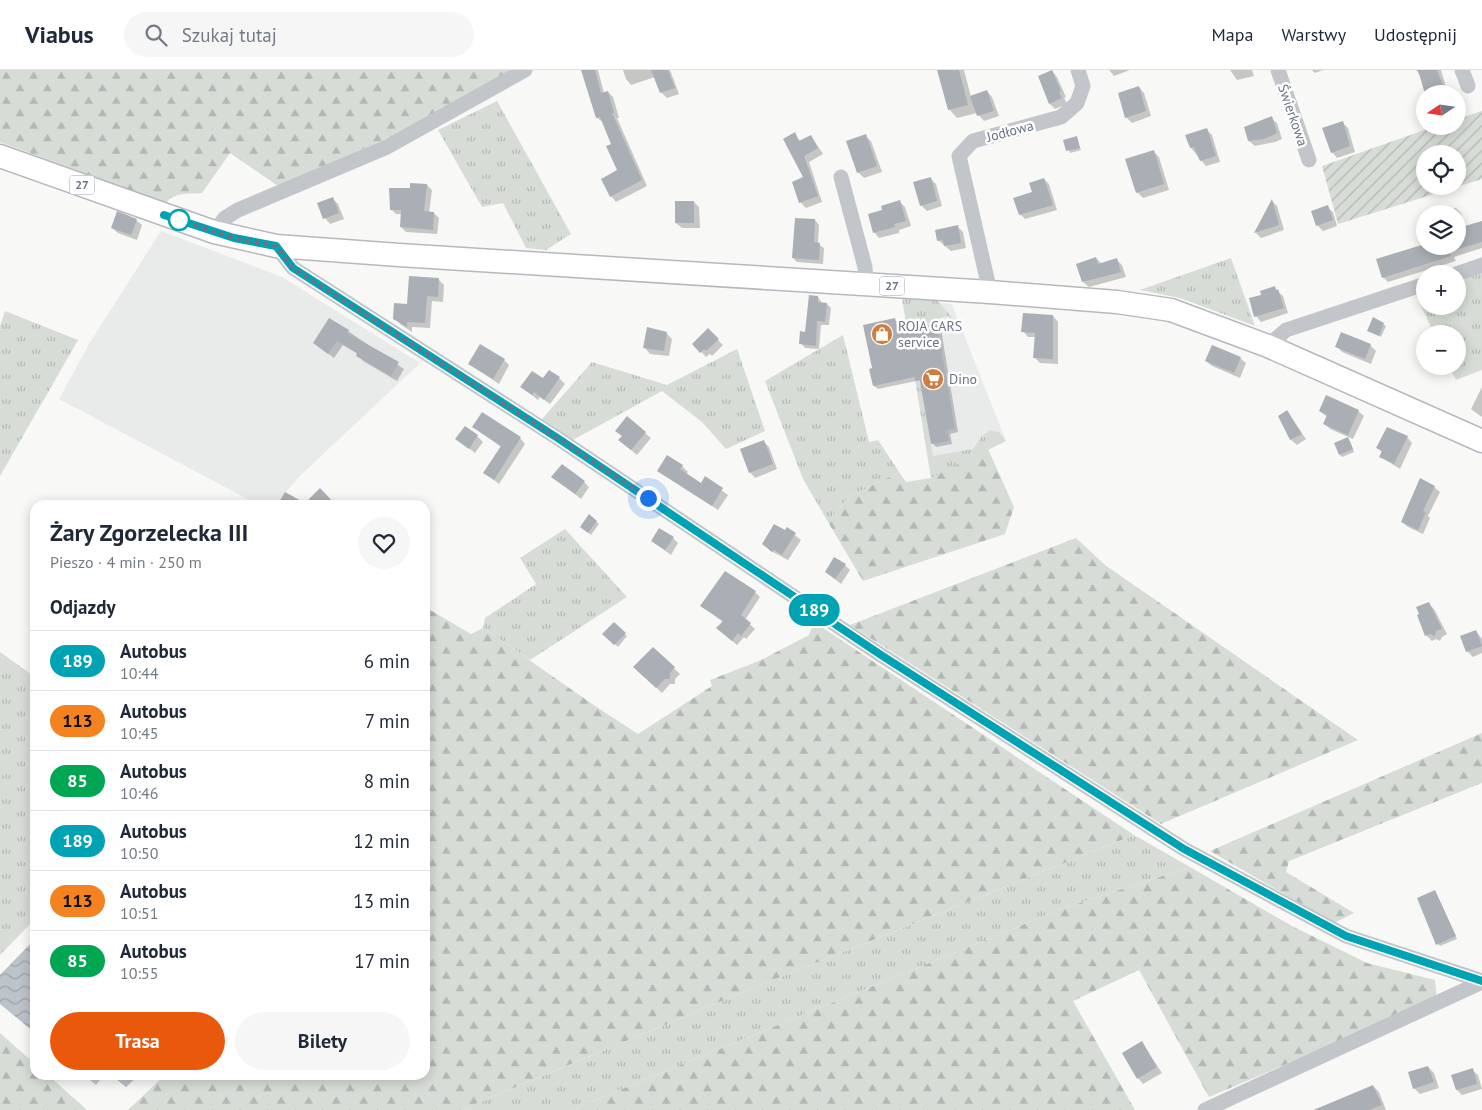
<!DOCTYPE html>
<html lang="pl">
<meta charset="utf-8">
<style>
body{margin:0;font-family:"PT Sans",sans-serif;background:#f6f6f7;color:#1f2937;height:100vh;display:flex;flex-direction:column;font-size:19px;white-space:nowrap}
*{box-sizing:border-box;margin:0}
p{font-size:16px;color:#747a83}
.icon{flex:none;width:28px;height:28px;fill:none;stroke:currentColor;stroke-width:2;stroke-linecap:round;stroke-linejoin:round}
.map{position:relative;flex:1;overflow:hidden}
.details{position:absolute;left:30px;top:430px;width:400px;height:580px;display:flex;flex-direction:column;background:#fff;border-radius:15px;box-shadow:0 2px 12px #0003}
.details>*{flex:none}
.badge{padding:0 10px;border-radius:16px;font-size:18px;line-height:32px}
.needle{width:32px;rotate:257deg}
.controls{position:absolute;left:1416px;top:15px;display:grid;gap:10px}
.controls a{display:grid;place-items:center;width:50px;height:50px;border-radius:50%;background:#fff;box-shadow:0 2px 12px #0003;font-size:25px}
.you{position:absolute;width:25px;height:25px;margin:-12px;border:4px solid #fff;border-radius:50%;background:#1a73e8;box-shadow:0 0 0 8px #1a73e833}
.map>.badge{position:absolute;translate:-50% -50%;box-shadow:0 0 0 2px #fff}
h2{padding:0 20px;font-size:19px;line-height:45px}
.round{display:grid;place-items:center;flex:none;width:52px;height:52px;border-radius:26px;background:#f6f6f7}
.overview{display:flex;align-items:center;justify-content:space-between;height:85px;padding:0 20px}
h1{font-size:24px;font-weight:700;line-height:38px}
.primary-button{display:flex;gap:10px;margin-top:auto;padding:10px 20px}
.primary-button a{flex:1;height:58px;border-radius:30px;background:#ea580c;color:#fff;font-size:20px;font-weight:700;line-height:58px;text-align:center}
.primary-button a+a{background:#f6f6f7;color:#1f2937}
ul{padding:0;list-style:none}
li{display:flex;align-items:center;gap:15px;height:60px;padding:0 20px;border-top:1px solid #e0e1e3}
li div{flex:1}
li b{display:block;font-size:19px}
li em{font-style:normal}
li .badge{min-width:55px;font-weight:700;text-align:center}
header{display:flex;align-items:center;gap:30px;box-sizing:border-box;height:70px;padding:0 25px;background:#fff;border-bottom:1px solid #e0e1e3}
header strong{font-size:24px}
nav{display:flex;gap:28px;margin-inline-start:auto;font-size:18px}
.search{width:350px;height:45px;background:#f6f6f7;display:flex;align-items:center;gap:12px;box-sizing:border-box;padding:0 18px;border-radius:28px;color:#747a83;font-size:19px}
.map>svg:first-child{display:block}
</style>
<header>
<strong>Viabus</strong>
<div class="search"><svg class="icon" aria-label="search" viewBox="0 0 24 24"><circle cx="10" cy="10" r="6"/><path d="M15 15l6 6"/></svg>Szukaj tutaj</div>
<nav><a>Mapa</a><a>Warstwy</a><a>Udostępnij</a></nav>
</header>
<div class="map">
<svg width="1482" height="1040" viewBox="0 0 1482 1040">
<defs>
<pattern id="grass-tufts" width="24" height="20" patternUnits="userSpaceOnUse" patternTransform="scale(1.25)"><rect width="24" height="20" fill="#d7ddd6"/><path d="M3 7l-1-3M5 7V3M7 7l1-3M15 17l-1-3M17 17v-4M19 17l1-3" fill="none" stroke="#b2b8b3"/></pattern>
<pattern id="forest-firs" width="22" height="20" patternUnits="userSpaceOnUse" patternTransform="scale(1.25)"><rect width="22" height="20" fill="#d7ddd6"/><path d="M5 1l3.5 6h-7zM16 11l3.5 6h-7z" fill="#b2b8b3"/></pattern>
<pattern id="garden-furrows" width="10" height="10" patternUnits="userSpaceOnUse" patternTransform="scale(1.25)"><rect width="10" height="10" fill="#d7ddd6"/><path d="M-1 1l2-2M0 10L10 0M9 11l2-2" fill="none" stroke="#b2b8b3"/></pattern>
<pattern id="water-waves" width="16" height="10" patternUnits="userSpaceOnUse" patternTransform="scale(1.25)"><rect width="16" height="10" fill="#bcc3c9"/><path d="M0 5q4-4 8 0t8 0" fill="none" stroke="#9da3a9"/></pattern>
</defs>
<rect width="100%" height="100%" fill="#f8f8f6"/>
<path fill="#e9eaea" d="M161 161 282 207 420 293 301 405 274 435H259L59 329 89 274Z
M902 230 952 234 1006 371 931 408Z"/>
<path fill="url(#grass-tufts)" d="M497 31 571 164 546 180 526 178 503 133 482 137 438 60Z
M1231 188 1255 256 1180 228 1140 220Z
M1482 202V300L1456 310 1449 296H1458V264H1434L1416 225 1425 222V236H1458V211Z
M902 227 937 230 954 250H950L949 246 939 248V254L911 259 933 386 973 379 982 366 990 360 999 362 1006 371 931 408Z
M5 241 78 270 0 406V256Z
M843 265 869 372 878 370 899 402 849 427 828 452 803 409 765 311Z
M737 279 765 361 726 379 702 352 662 321 573 370 542 349 592 292 667 315Z
M565 459 627 527 530 590 483 558 485 548 536 514 520 488Z
M0 582 35 607V849L0 885Z
M1134 765 1190 797 1061 839 571 1040H461L741 923Z"/>
<path fill="url(#forest-firs)" d="M0 0H519L441 45 278 116 230 83 202 123C190 124 173 122 166 133L0 72Z
M988 379 1014 437 1005 464 863 511 828 452 849 427 899 402 906 412 931 408Z
M1076 468 1105 495 1358 670 1161 754 850 555Z
M425 537 471 564 483 558C535 593 585 631 638 664L712 616 710 610 759 591 809 565 814 552 1134 765 741 923 461 1040H128L165 1005H425Z
M1482 663V713L1289 791 1286 802 1354 843 1334 853 1210 781Z
M1190 797 1292 856 1367 893 1435 910 1437 930 1209 1027 1139 900 1073 931 1135 1040H571L1061 839Z
M0 963 35 994V1005H48L87 1040H0Z"/>
<path fill="url(#garden-furrows)" fill-rule="evenodd" d="M1482 41V109L1338 154 1322 96 1436 56H1458V49ZM1425 84H1458V116H1425Z"/>
<path fill="url(#water-waves)" d="M35 869V963L0 934V905Z
M111 1005H139L126 1017Z"/>
<path fill="#0003" d="M582 0H598L604 23 608 22 613 27 619 48H617L647 116 616 132 611 126 618 101 613 74 603 52 597 48Z
M623 0H670L679 24 667 28 661 22 655 7 631 15 626 9Z
M938 0H964L971 27 987 21 992 27 999 46 984 51 977 43 957 48 949 39Z
M1109 0H1130L1114 6Z
M1230 0H1252L1254 6 1237 10Z
M1312 0H1323L1315 3Z
M1416 0H1441L1448 24H1425L1421 7Z
M1052 1 1057 7 1066 27 1064 28 1067 34 1055 39 1050 34Z
M1139 17 1144 23 1151 46 1132 53 1126 47Z
M1271 48 1277 53 1282 69 1275 72 1255 76 1249 71Z
M1342 52 1348 58 1355 82 1337 88 1332 82Z
M1207 60 1212 65 1220 92 1206 96 1191 78 1187 66Z
M794 64 801 72 811 66 823 84 809 92 822 132 806 138 800 132 805 108Z
M865 66 871 71 882 102 864 108 858 102Z
M1076 67 1081 80 1070 83 1065 70Z
M1153 81 1159 87 1169 120 1143 128 1137 122Z
M930 108 936 114 942 136 927 141 921 135Z
M1044 109 1049 114 1057 140 1025 149 1020 144Z
M427 115 432 120 429 143H434L439 148 437 164 406 162 401 157 402 144H396L391 139Z
M333 129 338 134 344 149 330 154 325 148Z
M1272 131 1277 136 1284 160 1261 168 1256 163Z
M694 132 699 137 700 158H682L676 153Z
M900 132 905 137 911 156 899 160V163L879 168 874 162 884 141Z
M1327 137 1333 142 1337 156 1323 161 1317 155Z
M1456 138 1461 143 1465 157 1482 152V178L1454 187 1456 191 1388 212 1383 207 1425 176H1458V144H1448L1447 140Z
M136 150 142 155 137 170 118 163 112 158Z
M815 150 819 155 818 174 824 178 823 194 797 192 793 188Z
M958 157 963 162 966 178 951 181 938 170Z
M1096 188 1102 194 1116 189 1122 195 1126 207 1089 217 1083 212Z
M438 209 444 215 443 232 432 231 430 258 412 257V262L400 254 395 248Z
M1274 218 1283 226 1288 243 1261 252 1256 246 1263 225Z
M818 227 822 233 827 234 831 238 829 255H821L819 279 805 278 801 273Z
M1053 246 1058 252V294L1040 293 1034 287 1036 267H1028L1023 261Z
M1374 249 1386 256 1381 267 1369 260Z
M895 250 898 253 900 262 937 256 941 259 958 362 950 364 952 374 936 377 932 373 921 310 878 319 874 316 871 299H874Z
M708 260 723 275 712 286 710 284 706 287 694 274Z
M348 261 404 299 397 311 363 291 358 284 343 275 334 288 314 273Z
M666 263 672 269 669 286 650 284 645 278Z
M1342 264 1370 275 1376 281 1371 294 1342 282 1337 276Z
M1240 288 1246 293 1240 308 1212 296 1206 291Z
M504 290 509 295 499 314 469 294Z
M559 308 565 314 550 334 540 327 538 330 522 317Z
M1482 317V347L1471 339Z
M1320 341H1358L1364 346 1353 369 1330 359 1324 353 1327 347Z
M1287 342 1306 369 1297 375 1291 370 1280 346Z
M627 348 651 368 637 385 625 375 623 366Z
M474 357 520 368 525 374 499 414 485 403 501 377Z
M477 366 483 372 475 383 457 369Z
M1407 367 1412 373 1400 399 1381 387 1383 383 1378 378Z
M763 371 769 377 777 399 755 408 750 402Z
M1350 371 1354 382 1342 387 1340 385Z
M682 396 688 402 686 404 701 414 705 408 728 425 718 440 658 401Z
M553 407 584 412 589 417 581 429Z
M1434 417 1440 422 1428 446 1430 448 1423 464 1408 457 1402 452Z
M589 446 599 454 591 465 584 459Z
M787 459 801 470 788 490 769 480Z
M673 468 678 473 671 485 652 471Z
M845 495 850 500 841 514 826 502Z
M755 522 760 527 745 550 755 559 746 569 744 567 737 575 723 563V552L702 536Z
M1428 533 1434 539 1447 564 1442 567 1440 571 1436 569 1432 571 1426 565Z
M614 553 627 566 618 577 604 564Z
M1476 561 1482 569V583L1473 587 1467 581Z
M653 578 680 604 675 609V614H670L662 623 635 597Z
M1435 821 1457 869 1440 876 1438 874Z
M1142 973 1162 1003 1143 1014 1138 1008Z
M1428 997 1434 1003 1439 1018 1420 1024 1414 1018Z
M1472 1000 1478 1005 1482 1019 1462 1025 1457 1020Z
M84 1005H102L103 1006 96 1015Z
M1373 1016 1379 1022 1386 1040H1313Z"/>
<path fill="#aaafb6" d="M581 0H595L601 23 608 21 614 43H612L642 110 610 127 601 109 617 100 606 76 611 74 600 47 596 48Z
M651 0H668L675 18 660 23Z
M937 0H959L968 35 948 40Z
M1052 0 1061 21 1059 22 1062 28 1049 34 1038 6Z
M1418 0H1437L1446 24H1425Z
M1139 16 1146 41 1125 48 1118 23Z
M987 20 994 41 977 46 970 26Z
M1272 46 1277 63 1264 69 1248 71 1244 57Z
M1343 51 1350 76 1331 83 1322 58Z
M1207 58 1216 86 1200 91 1194 77 1190 78 1185 65Z
M795 62 799 71 811 65 818 78 804 86 818 126 799 133 792 112 803 107 783 69Z
M866 64 877 96 857 103 846 71Z
M1077 66 1080 78 1066 81 1063 70Z
M1154 80 1164 114 1136 123 1125 89Z
M931 107 937 131 920 136 913 112Z
M1044 108 1053 135 1019 145 1013 128 1032 122 1029 113Z
M410 113 427 114 424 141 434 142 433 160 400 157 401 140H390L389 118H410Z
M333 127 339 143 323 149 317 133Z
M1272 129 1279 155 1254 163Z
M900 130 906 151 894 154 895 157 873 163 868 144 882 140 881 136Z
M675 131H694V153H675Z
M1328 135 1333 150 1316 156 1311 141Z
M117 141 137 149 131 165 111 158Z
M795 148 815 149 814 172 820 173 819 190 792 188Z
M1482 151V172L1458 179V158Z
M958 155 961 173 944 176 943 170 937 171 935 160Z
M1425 174V176H1448L1451 186 1382 208 1376 189Z
M1096 187 1098 194 1117 188 1121 202 1082 212 1076 194Z
M409 206 439 208 438 227 427 226 425 253 407 252V257L393 249 394 233 407 234Z
M1275 216 1276 220 1278 219 1284 238 1254 247 1249 228 1261 225 1260 221Z
M809 225 818 226V232L827 233 825 252 817 251 816 276 799 274 800 261 805 262Z
M1023 243 1053 245V289L1033 288 1035 263 1021 262Z
M1373 247 1384 253 1379 266 1367 261Z
M329 248 349 260 347 263 399 292 391 306 356 286 357 283 337 271 328 284 313 273Z
M895 248 898 261 937 254 955 359 947 360 949 371 931 374 919 306 873 316 869 299 872 298 863 255Z
M647 257 667 262 664 281 643 278Z
M708 258 719 269 706 281 704 279 700 283 692 274Z
M1341 262 1371 274 1365 289 1335 277Z
M480 274 505 289 493 309 468 294Z
M1212 275 1241 287 1234 303 1205 291Z
M549 300 560 307 544 330 534 322 532 325 520 317 532 301 543 308Z
M1326 325 1359 340 1348 365 1323 354 1327 345 1319 341Z
M1287 340 1302 364 1290 370 1278 346Z
M482 342 521 367 494 410 483 403 501 376 472 357Z
M627 346 646 362 631 380 618 370 622 366 615 361Z
M465 356 478 365 469 379 455 369Z
M1387 357 1408 366 1394 394 1379 387 1382 381 1376 378Z
M1348 367 1353 379 1339 385 1334 373Z
M764 370 773 394 749 403 740 379Z
M667 385 683 395 680 399 701 413 705 406 723 418 712 436 657 401Z
M562 394 585 411 575 424 551 407Z
M1420 408 1435 416 1423 441 1426 442 1418 460 1401 452Z
M320 418 336 435H277L285 422 305 433Z
M589 444 597 451 588 463 580 457Z
M774 454 785 460 787 457 796 463 782 485 774 480 772 482 762 474Z
M659 458 674 467 665 480 651 471Z
M834 487 846 494 835 509 825 502Z
M725 501 756 521 741 545 751 553 741 566 738 563 732 571 716 558 723 551 700 536Z
M1429 532 1442 559 1436 561 1435 566 1430 564 1425 566 1417 545 1419 544 1416 537Z
M614 552 626 563 614 575 602 564Z
M1476 560 1482 576 1466 582 1460 566Z
M653 577 675 597 670 603V609H665L656 618 633 597Z
M1435 820 1456 866 1436 875 1417 828Z
M1142 971 1157 997 1137 1009 1122 983Z
M1428 996 1434 1012 1413 1019 1408 1002Z
M1473 998 1477 1014 1456 1020 1451 1005Z
M1373 1015 1382 1035 1369 1040H1314Z"/>
<g fill="none" stroke-linecap="round" stroke-linejoin="round">
<g stroke="#b6b8bd" stroke-width="25">
<path id="primary" d="M0 86 214 162 276 176 399 185 990 222 1117 232 1171 240 1268 276 1482 371"/>
</g>
<path stroke="#c2c5c9" stroke-width="15" d="M1278 0 1309 90
M1462 0 1468 16
M841 107 865 197 866 214
M214 162 225 148 238 140 387 77 525 0
M276 176 293 198 556 367 881 585 1184 779 1346 866 1482 911
M1456 204 1482 195
M990 222 959 86 973 71 1061 47 1077 33 1083 16 1078 0
M1268 276 1286 260 1425 214
M1205 1040 1482 912"/>
<use href="#primary" stroke="#fff" stroke-width="22"/>
</g>
<g fill="none" stroke-linecap="round" stroke-linejoin="round">
<g stroke="#fff" stroke-width="11">
<path id="line" d="M164 145 234 168 276 176 293 198 556 367 881 585 1184 779 1346 866 1482 911"/>
</g>
<use href="#line" stroke="#00a3b4" stroke-width="8"/>
<path stroke="#6b7484" stroke-width="5" stroke-dasharray="0 9" d="M179 150 234 168 276 176 293 198 556 367 648 428"/>
</g>
<defs>
<g id="shop-disc" transform="scale(1.125)"><circle r="9.5" fill="#d07d3f" stroke="#fff"/><path d="M-5-2.5h2.3a2.7 3.5 0 0 1 5.4 0H5L5.5 6h-11ZM-1.5-2.5h3a1.5 2.3 0 0 0-3 0Z" fill="#fff"/></g>
<g id="supermarket-disc" transform="scale(1.125)"><circle r="9.5" fill="#d07d3f" stroke="#fff"/><path d="M-6-5.5h2.5l.6 2H6L4.5 2H-2.5L-4.4-4H-6ZM-1.5 3.2a1.3 1.3 0 1 0 .1 0ZM3 3.2a1.3 1.3 0 1 0 .1 0Z" fill="#fff"/></g>
</defs>
<g fill-rule="evenodd">
<use href="#shop-disc" x="882" y="264"/>
<use href="#supermarket-disc" x="933" y="309"/>
</g>
<circle fill="#fff" stroke="#00a3b4" stroke-width="2.5" cx="179" cy="150" r="10"/>
<g text-anchor="middle" stroke-width="5" stroke-linejoin="round" paint-order="stroke">
<g fill="#fff" stroke="#979ea9" stroke-width="1">
<rect x="69.5" y="105.5" width="25" height="19" rx="4"/>
<rect x="879.5" y="206.5" width="25" height="19" rx="4"/>
</g>
<g font-size="12" font-weight="bold" fill="#6b7484">
<text x="82" y="119">27</text>
<text x="892" y="220">27</text>
</g>
<g font-size="14" fill="#6b7484" stroke="#fff">
<text transform="translate(1293 45) rotate(71)" y="5">Świerkowa</text>
<text transform="translate(1010 61) rotate(-15)" y="5">Jodłowa</text>
</g>
<g font-size="14" fill="#6b7484" stroke="#fff" text-anchor="start">
<text x="898" y="261">ROJA CARS<tspan x="898" dy="16">service</tspan></text>
<text x="949" y="314">Dino</text>
</g>
</g>
</svg>
<div class="controls">
<a><svg class="needle" viewBox="-14 -14 28 28"><path d="M0-13l5 13h-10z" fill="#e53935"/><path d="M0 13l5-13h-10z" fill="#747a83"/></svg></a>
<a><svg class="icon" aria-label="locate" viewBox="0 0 24 24"><circle cx="12" cy="12" r="6"/><path d="M12 2v4M12 18v4M2 12h4M18 12h4"/></svg></a>
<a><svg class="icon" aria-label="layers" viewBox="0 0 24 24"><path d="M12 4l9 5-9 5-9-5zM3 14l9 5 9-5"/></svg></a>
<a>+</a>
<a>−</a>
</div>
<div class="you" style="left:648px;top:428px"></div>
<b class="badge" style="left:814px;top:540px;background:#00a3b4;color:#fff">189</b>
<section class="details">
<div class="overview"><div><h1>Żary Zgorzelecka III</h1><p>Pieszo · 4 min · 250 m</p></div><a class="round"><svg class="icon" aria-label="heart" viewBox="0 0 24 24"><path d="M12 20l-8-8c-3-5 5-10 8-4 3-6 11-1 8 4z"/></svg></a></div>
<h2>Odjazdy</h2>
<ul>
<li><span class="badge" style="background:#00a3b4;color:#fff">189</span><div><b>Autobus</b><p>10:44</p></div><em>6 min</em></li>
<li><span class="badge" style="background:#f58220;color:#111">113</span><div><b>Autobus</b><p>10:45</p></div><em>7 min</em></li>
<li><span class="badge" style="background:#00a651;color:#fff">85</span><div><b>Autobus</b><p>10:46</p></div><em>8 min</em></li>
<li><span class="badge" style="background:#00a3b4;color:#fff">189</span><div><b>Autobus</b><p>10:50</p></div><em>12 min</em></li>
<li><span class="badge" style="background:#f58220;color:#111">113</span><div><b>Autobus</b><p>10:51</p></div><em>13 min</em></li>
<li><span class="badge" style="background:#00a651;color:#fff">85</span><div><b>Autobus</b><p>10:55</p></div><em>17 min</em></li>
</ul>
<div class="primary-button"><a>Trasa</a><a>Bilety</a></div>
</section>
</div>
